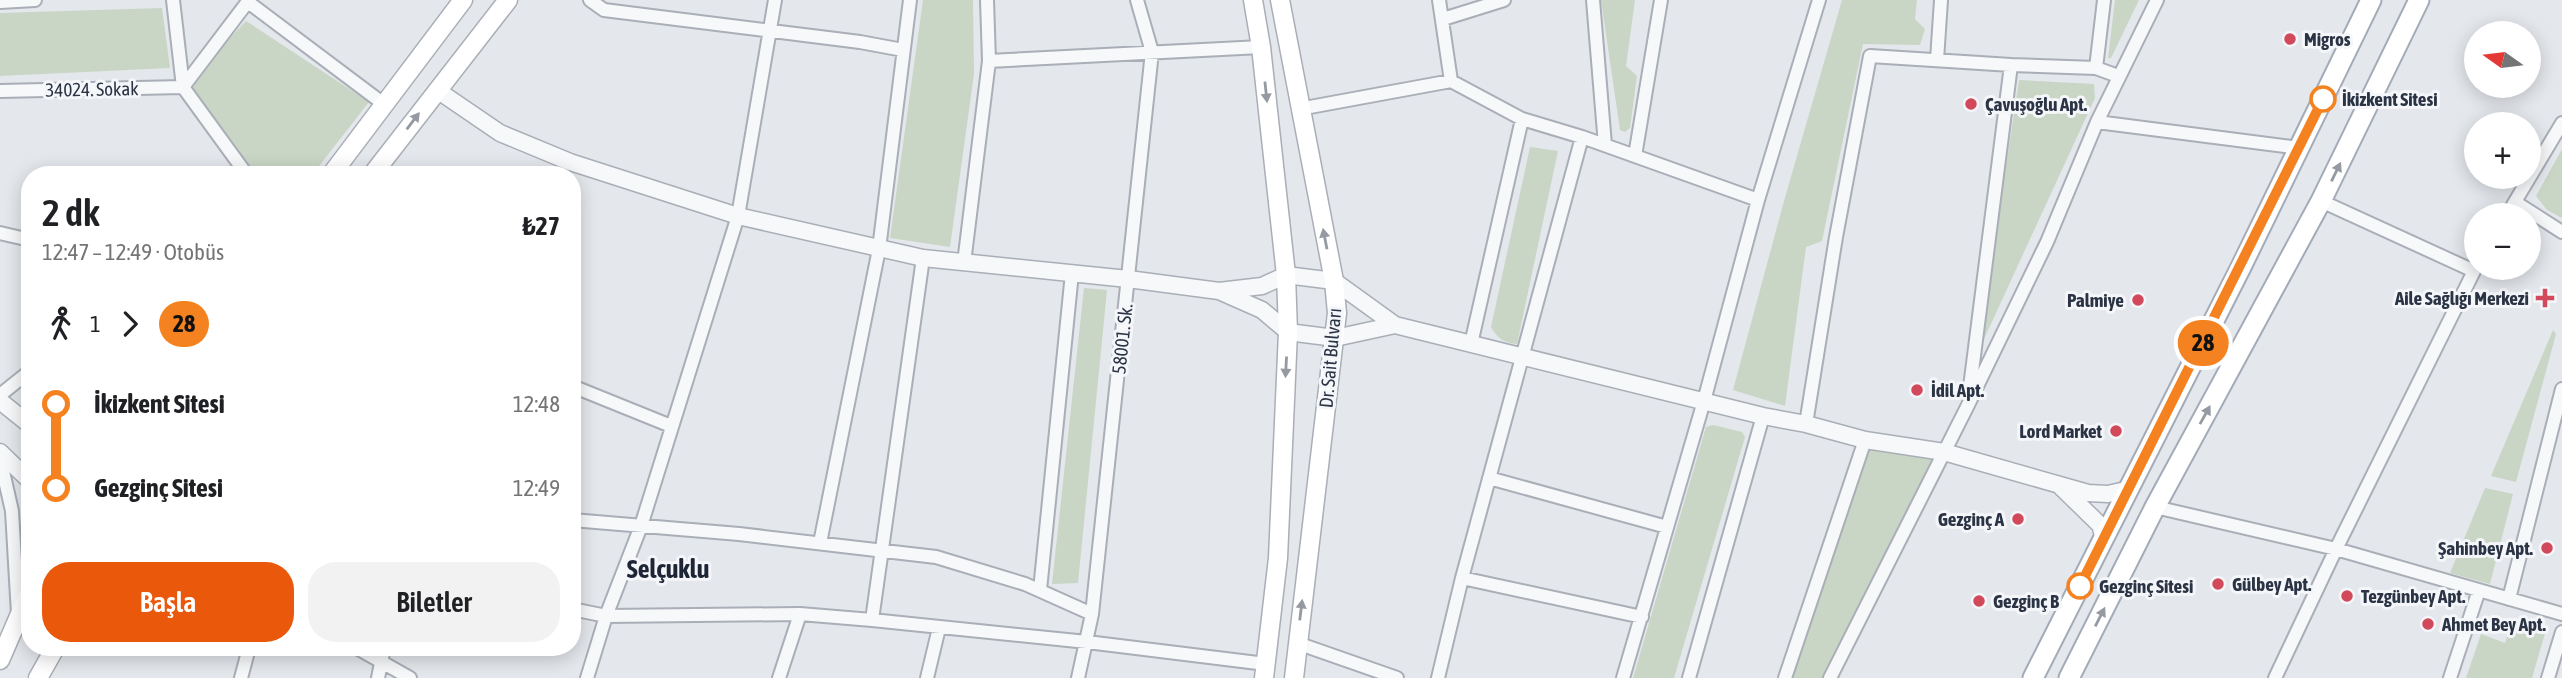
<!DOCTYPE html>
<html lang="tr">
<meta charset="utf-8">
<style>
body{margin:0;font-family:"Asap Condensed",sans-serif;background:#f2f2f2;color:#202124;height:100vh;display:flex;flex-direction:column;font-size:26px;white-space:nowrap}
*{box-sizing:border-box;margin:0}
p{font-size:23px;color:#757577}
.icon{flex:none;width:38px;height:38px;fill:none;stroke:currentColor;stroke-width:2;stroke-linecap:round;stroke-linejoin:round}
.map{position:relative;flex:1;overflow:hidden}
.panel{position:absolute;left:21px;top:166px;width:560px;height:490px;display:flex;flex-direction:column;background:#fff;border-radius:28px;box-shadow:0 4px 18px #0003}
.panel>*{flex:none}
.badge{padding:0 14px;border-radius:23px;font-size:24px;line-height:46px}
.needle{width:46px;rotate:284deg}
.tools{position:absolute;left:2464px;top:21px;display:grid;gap:14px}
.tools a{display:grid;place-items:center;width:77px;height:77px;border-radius:50%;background:#fff;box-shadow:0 4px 18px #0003;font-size:35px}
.map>.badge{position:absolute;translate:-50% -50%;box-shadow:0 0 0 4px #fff}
.legs{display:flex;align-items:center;gap:10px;height:77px;padding:0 21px;font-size:23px}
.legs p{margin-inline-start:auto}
.head{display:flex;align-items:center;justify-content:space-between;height:119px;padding:0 21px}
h1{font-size:38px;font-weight:600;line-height:52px}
.cta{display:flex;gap:14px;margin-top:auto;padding:14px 21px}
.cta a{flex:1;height:80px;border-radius:28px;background:#ea580c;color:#fff;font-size:28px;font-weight:600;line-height:80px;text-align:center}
.cta a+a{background:#f2f2f2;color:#202124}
ul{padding:0 21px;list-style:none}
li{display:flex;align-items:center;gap:24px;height:84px;font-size:26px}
li i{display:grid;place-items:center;width:10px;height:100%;margin:0 9px;background:currentColor}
li i::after{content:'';width:18px;height:18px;margin:-9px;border:5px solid;border-radius:50%;background:#fff}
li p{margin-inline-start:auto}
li:first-child i{background:linear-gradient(#0000 50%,currentColor 0)}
li:last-child i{background:linear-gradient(currentColor 50%,#0000 0)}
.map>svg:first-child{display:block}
</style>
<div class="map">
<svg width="2562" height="678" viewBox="0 0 2562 678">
<rect width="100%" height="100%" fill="#e4e7ec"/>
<path fill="#c9d6c5" d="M923 0H973L974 74 950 247 890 238Z
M1601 0H1635L1626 66 1637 76 1630 128 1625 132 1620 130Z
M1842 0H1917L1915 19 1925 29 1920 45 1863 44 1822 241 1806 247 1785 406 1733 390 1784 201Z
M2115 0H2139L2111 58H2108Z
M162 8 170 68 0 76V13Z
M246 21 369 102 312 175H247L183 87Z
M2019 80 2094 84 2095 98 1978 352Z
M1530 147 1558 151 1517 344C1504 343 1498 339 1491 327Z
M2562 149V218L2547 210 2536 196Z
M1084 288 1107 290 1078 583 1052 584Z
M2553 330 2556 334 2516 482 2491 476Z
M1713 425 1742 432 1745 437 1674 678H1633L1706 427Z
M1865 440 1944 452 1830 678H1785Z
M2485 488 2513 494 2490 584 2450 573Z
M2513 619 2546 630 2532 678H2466L2481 634 2505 643Z"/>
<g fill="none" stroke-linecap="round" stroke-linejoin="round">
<g stroke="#a9aeb7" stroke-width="16">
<path id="minor" d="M173 0 183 87 247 175
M590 0 604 10 860 42 903 50
M1439 0 1451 81
M1593 0 1605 145
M0 2 35 0
M248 2 385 105
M1443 19 1504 0
M1937 60 1941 0
M989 61 1261 47
M2096 68 2104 0
M183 87 249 0
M0 91 183 87
M1299 109 1451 81 1522 119 1582 137 1758 200
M2097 122 2300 148
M1635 156 1661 0
M2321 201 2474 271
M2515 202 2562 232
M2507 215 2562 123
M0 233 30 240
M964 263 989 61 987 0
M1471 344 1522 119
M572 386 671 426
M0 395 30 371
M1969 395 2011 65
M1806 424 1836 237 1870 56 2011 65 2096 68 2118 76
M0 458 12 511 18 614
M1489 478 1667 527
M2155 507 2336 549 2562 614
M572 520 739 534 936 557 1025 584 1092 614
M820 543 879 249 910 0
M1462 578 1642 617
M1040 590 1072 273
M2509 599 2562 389
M572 609 606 616 800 614 872 620 1087 642 1266 664
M872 620 923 258
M1297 643 1397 678
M357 648 410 678
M241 678 249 648
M378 678 384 648
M587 678 606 616 641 526 738 216 775 0
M779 678 800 614
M927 678 939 628
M1078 678 1092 614 1152 52 1137 0
M1438 678 1462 578 1582 137
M1623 678 1704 401 1758 200 1819 0
M1689 678 1763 416
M1785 678 1865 440
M1830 678 1967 407 2047 242 2097 122 2157 0
M2275 678 2336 549 2476 267
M2450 678 2479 590
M2548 678 2562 632"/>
</g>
<g stroke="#a9aeb7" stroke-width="19">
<path id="tertiary" d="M437 90 500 133 570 162 738 216 923 258 1128 279 1219 291 1262 286 1286 275 1334 281 1395 325 1763 416 1806 424 1865 440 1944 452 2088 493 2108 494 2130 489
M1219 291 1262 310 1288 332 1335 338 1395 325
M0 401 30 425
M0 452 30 481
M2061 487 2100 525 2104 539"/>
</g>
<g stroke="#a9aeb7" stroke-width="21">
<path id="secondary" d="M1253 0 1261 47 1286 275 1288 332 1278 558 1264 678
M1280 0 1334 281 1337 313 1294 678
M331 175 463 0
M372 175 508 0
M0 660 30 591
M38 678 55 648"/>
</g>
<g stroke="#a3abb8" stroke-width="23">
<path id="primary" d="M2033 678 2241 267 2371 0
M2069 678 2155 507 2321 201 2419 0"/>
</g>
<use href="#minor" stroke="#f7f8fa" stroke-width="12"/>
<use href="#tertiary" stroke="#f7f8fa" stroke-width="16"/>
<use href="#secondary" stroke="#fff" stroke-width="18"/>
<use href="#primary" stroke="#fff" stroke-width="19"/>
</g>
<defs><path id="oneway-solid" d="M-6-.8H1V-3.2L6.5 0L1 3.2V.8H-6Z" transform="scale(1.75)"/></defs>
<g fill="#959aa2">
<use href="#oneway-solid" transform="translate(1266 92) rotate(84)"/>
<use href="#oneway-solid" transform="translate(413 121) rotate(-53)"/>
<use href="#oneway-solid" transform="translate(2336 172) rotate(-64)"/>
<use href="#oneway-solid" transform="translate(1325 239) rotate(-101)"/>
<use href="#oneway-solid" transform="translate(1286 367) rotate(93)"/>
<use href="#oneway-solid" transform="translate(2205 415) rotate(-61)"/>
<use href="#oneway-solid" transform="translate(1301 610) rotate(-83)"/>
<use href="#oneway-solid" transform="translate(2100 617) rotate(-63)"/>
</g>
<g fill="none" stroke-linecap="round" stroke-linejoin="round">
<g stroke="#fff" stroke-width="16">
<path id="line-1" d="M2080 586 2323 99"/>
</g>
<use href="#line-1" stroke="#f58220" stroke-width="10"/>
</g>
<g fill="#d1495b" stroke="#f4f6f9" stroke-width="2.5">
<circle cx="2290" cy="39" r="7"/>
<circle cx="1971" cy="104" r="7"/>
<path d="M2541.5 287.5h7v7h7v7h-7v7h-7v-7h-7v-7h7z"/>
<circle cx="2138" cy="300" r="7"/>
<circle cx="1917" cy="390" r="7"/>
<circle cx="2116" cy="431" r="7"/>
<circle cx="2018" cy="519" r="7"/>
<circle cx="2547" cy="548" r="7"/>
<circle cx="2218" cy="584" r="7"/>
<circle cx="2347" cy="596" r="7"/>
<circle cx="1979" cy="601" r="7"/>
<circle cx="2428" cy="624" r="7"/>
</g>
<g fill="#fff" stroke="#f58220" stroke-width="3.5">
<circle cx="2323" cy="99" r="12"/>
<circle cx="2080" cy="586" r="12"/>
</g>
<g text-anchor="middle" stroke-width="6" stroke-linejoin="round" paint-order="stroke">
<g font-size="19" font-weight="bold" fill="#2b3445" stroke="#f4f6f9" text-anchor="start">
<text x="2304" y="46">Migros</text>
<text x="1985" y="111">Çavuşoğlu Apt.</text>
<text x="2529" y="305" text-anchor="end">Aile Sağlığı Merkezi</text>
<text x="2124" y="307" text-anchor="end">Palmiye</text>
<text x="1931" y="397">İdil Apt.</text>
<text x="2102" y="438" text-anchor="end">Lord Market</text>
<text x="2004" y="526" text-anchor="end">Gezginç A</text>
<text x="2533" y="555" text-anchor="end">Şahinbey Apt.</text>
<text x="2232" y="591">Gülbey Apt.</text>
<text x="2361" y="603">Tezgünbey Apt.</text>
<text x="1993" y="608">Gezginç B</text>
<text x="2442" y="631">Ahmet Bey Apt.</text>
</g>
<g font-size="19" fill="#2b3445" stroke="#f4f6f9">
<text transform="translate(92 89) rotate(-1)" y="7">34024. Sokak</text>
<text transform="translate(1122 339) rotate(-84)" y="7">58001. Sk.</text>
<text transform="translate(1330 358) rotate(-85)" y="7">Dr. Sait Bulvarı</text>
</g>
<g font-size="19" font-weight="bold" fill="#2b3445" stroke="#f4f6f9" text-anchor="start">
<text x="2342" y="106">İkizkent Sitesi</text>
<text x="2099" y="593">Gezginç Sitesi</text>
</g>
<g font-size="26" font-weight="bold" fill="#1d2536" stroke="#f4f6f9">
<text x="668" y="578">Selçuklu</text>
</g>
</g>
</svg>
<div class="tools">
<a><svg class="needle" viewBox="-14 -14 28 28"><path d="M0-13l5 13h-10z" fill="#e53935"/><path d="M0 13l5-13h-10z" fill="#757577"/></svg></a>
<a>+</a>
<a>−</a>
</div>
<b class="badge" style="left:2203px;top:343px;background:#f58220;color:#111">28</b>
<section class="panel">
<div class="head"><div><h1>2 dk</h1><p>12:47 – 12:49 · Otobüs</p></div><b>₺27</b></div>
<div class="legs"><svg class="icon" aria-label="walk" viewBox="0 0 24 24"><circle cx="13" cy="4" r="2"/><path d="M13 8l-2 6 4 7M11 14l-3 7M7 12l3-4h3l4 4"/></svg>1<svg class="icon" aria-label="forward" viewBox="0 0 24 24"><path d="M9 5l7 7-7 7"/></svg><b class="badge" style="background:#f58220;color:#111">28</b></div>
<ul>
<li><i style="color:#f58220"></i><b>İkizkent Sitesi</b><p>12:48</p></li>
<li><i style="color:#f58220"></i><b>Gezginç Sitesi</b><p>12:49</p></li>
</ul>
<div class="cta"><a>Başla</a><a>Biletler</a></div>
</section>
</div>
